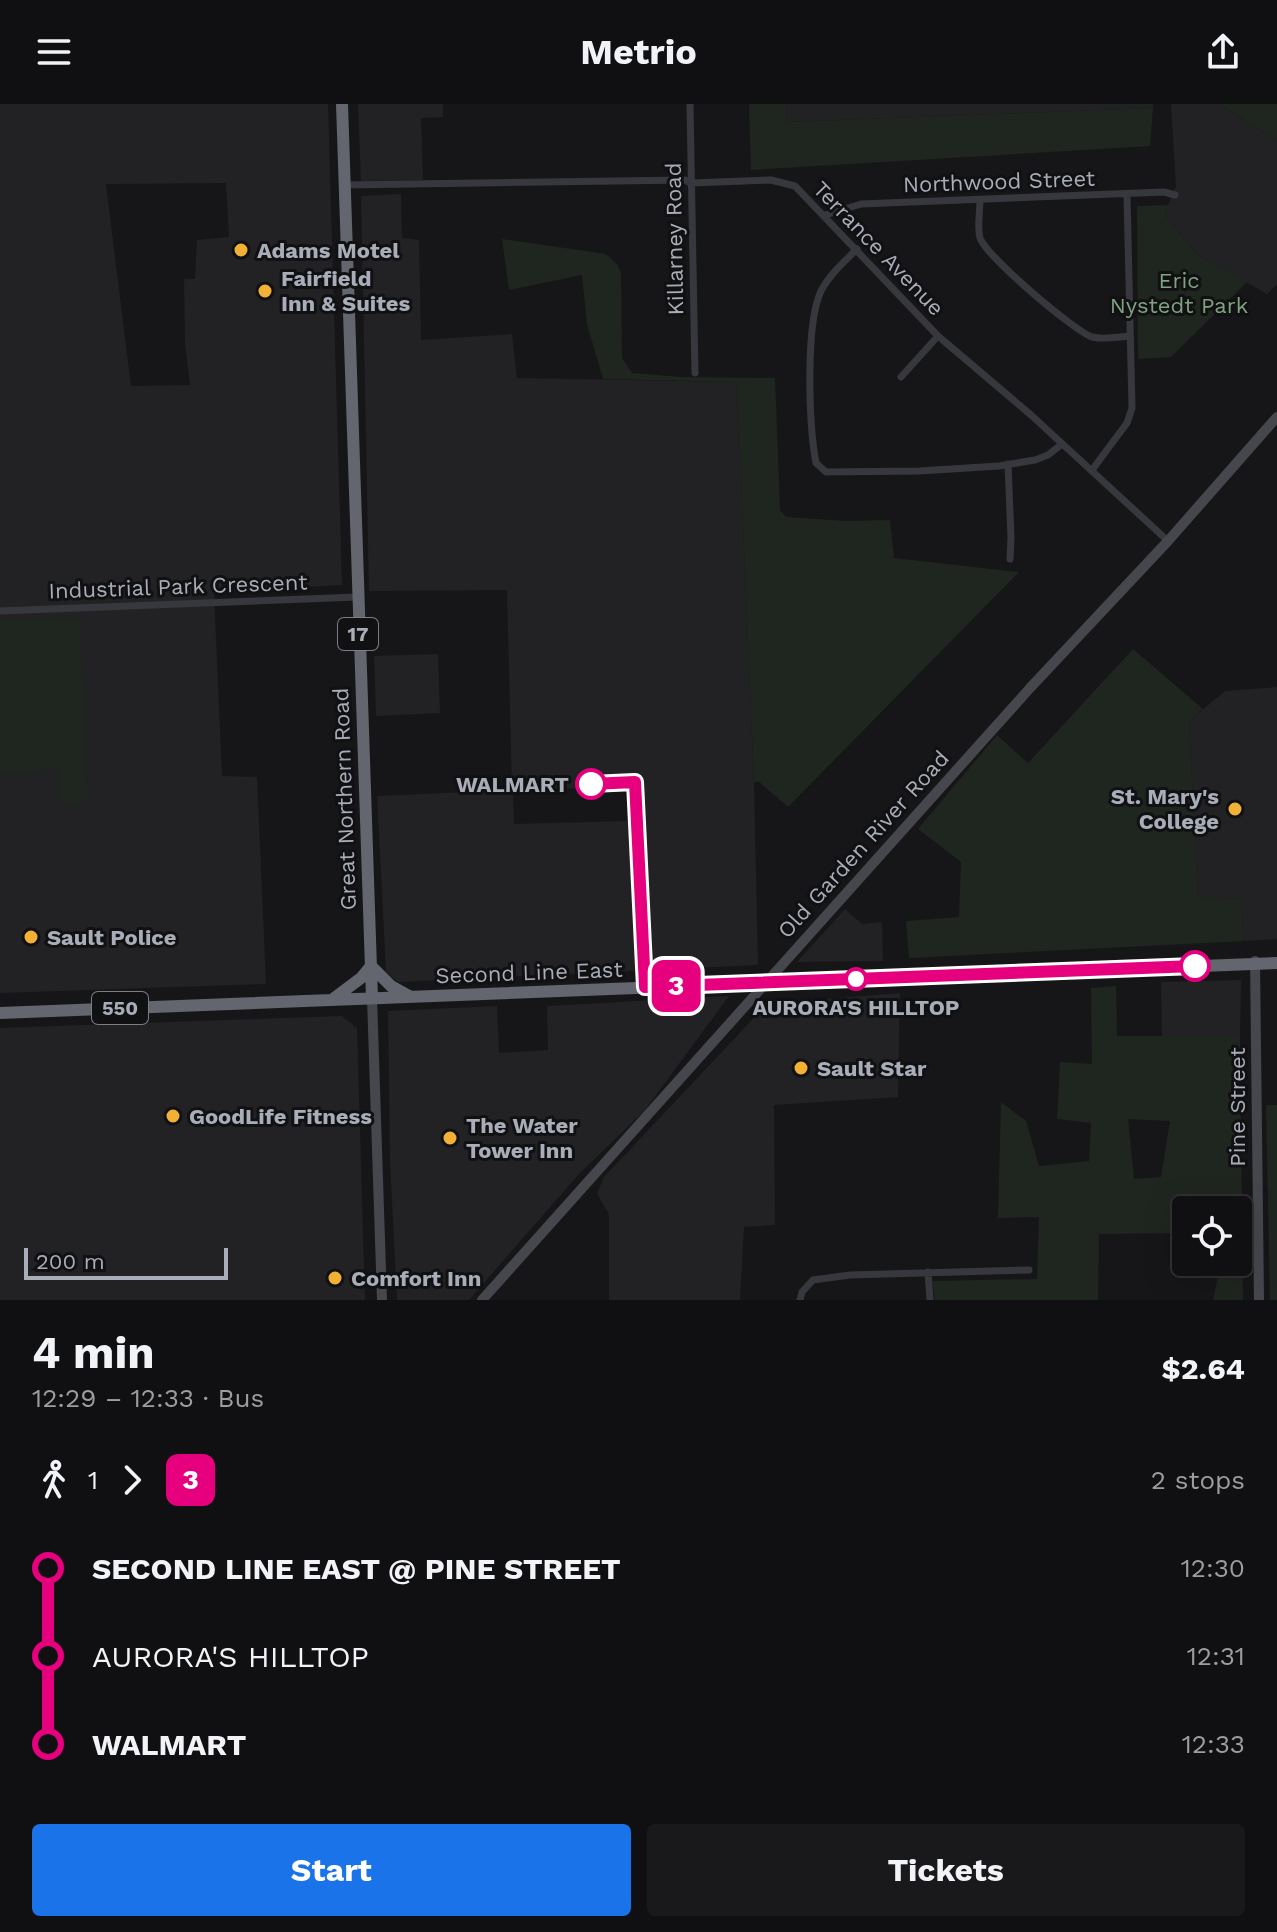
<!DOCTYPE html>
<meta charset="utf-8">
<style>
body{margin:0;font-family:"Work Sans",sans-serif;background:#19191b;color:#f1f3f6;height:100vh;display:flex;flex-direction:column;font-size:30px;white-space:nowrap}
*{box-sizing:border-box;margin:0}
p{font-size:26px;color:#9c9d9f}
.icon{flex:none;width:44px;height:44px;fill:none;stroke:currentColor;stroke-width:2;stroke-linecap:round;stroke-linejoin:round}
.map{position:relative;height:1196px;overflow:hidden}
.drawer{display:flex;flex-direction:column;background:#101012;flex:1}
.drawer>*{flex:none}
.badge{padding:0 16px;border-radius:12px;font-size:28px;line-height:52px}
.buttons{position:absolute;left:1172px;top:1092px;display:grid;gap:16px}
.buttons a{display:grid;place-items:center;width:80px;height:80px;border-radius:8px;background:#101012;box-shadow:0 8px 32px #0002,0 0 0 2px #303032;font-size:40px}
.scale{position:absolute;left:24px;bottom:20px;width:204px;box-sizing:border-box;padding-left:8px;border:4px solid #a8adb8;border-top:0;font-size:22px;line-height:28px;white-space:nowrap;color:#a8adb8;-webkit-text-stroke:6px #111113;paint-order:stroke}
.map>.badge{position:absolute;translate:-50% -50%;box-shadow:0 0 0 4px #fff}
.legs{display:flex;align-items:center;gap:12px;height:88px;padding:0 32px;font-size:26px}
.legs p{margin-inline-start:auto}
.summary{display:flex;align-items:center;justify-content:space-between;height:136px;padding:0 32px}
h1{font-size:44px;font-weight:700;line-height:60px}
.action{display:flex;gap:16px;margin-top:auto;padding:16px 32px}
.action a{flex:1;height:92px;border-radius:8px;background:#1a73e8;color:#fff;font-size:32px;font-weight:700;line-height:92px;text-align:center}
.action a+a{background:#19191b;color:#f1f3f6}
ul{padding:0 32px;list-style:none}
li{display:flex;align-items:center;gap:28px;height:88px;font-size:30px}
li i{display:grid;place-items:center;width:12px;height:100%;margin:0 10px;background:currentColor}
li i::after{content:'';width:20px;height:20px;margin:-10px;border:6px solid;border-radius:50%;background:#101012}
li p{margin-inline-start:auto}
li:first-child i{background:linear-gradient(#0000 50%,currentColor 0)}
li:last-child i{background:linear-gradient(currentColor 50%,#0000 0)}
header{display:flex;justify-content:space-between;align-items:center;height:104px;padding:0 32px;background:#101012;font-size:36px;font-weight:700}
.map>svg:first-child{display:block}
</style>
<header><svg class="icon" aria-label="menu" viewBox="0 0 24 24"><path d="M4 6h16M4 12h16M4 18h16"/></svg>Metrio<svg class="icon" aria-label="share" viewBox="0 0 24 24"><path d="M12 15V3M7 8l5-5 5 5M5 13v7h14v-7"/></svg></header>
<div class="map">
<svg width="1277" height="1196" viewBox="0 0 1277 1196">
<rect width="100%" height="100%" fill="#161618"/>
<path fill="#222225" fill-rule="evenodd" d="M0 0H328L342 481 214 488 222 672 257 673 266 880 0 889ZM226 79 229 133 197 136 195 175H184L185 240 190 281 131 282 106 80Z
M358 0H443V13L421 14 423 76 361 77Z
M786 0H1153V4L787 18Z
M1171 0H1219L1277 36V180L1267 190 1198 151 1164 110 1176 82Z
M401 90 402 134 419 136 421 236 512 230 517 274 737 278 754 679 758 861 398 878 386 868 377 692 512 686 507 486 369 487 361 92ZM627 683 628 717 514 720 513 686Z
M438 550 440 609 376 612 374 552Z
M1277 583V835L1244 837 1241 795 1198 794 1189 617 1225 587Z
M845 805 862 820 882 818 883 857 797 858Z
M1241 876 1240 932 1162 934 1161 878Z
M900 889 898 993 774 1001 775 1121 744 1123 740 1196H609V1110L597 1090 604 1073 767 900Z
M729 892 645 1006 578 1071 469 1196H397L390 1058 388 907 497 902 499 949 548 946 547 902Z
M342 912 357 924 365 1196H0V924Z"/>
<path fill="#1e261f" fill-rule="evenodd" d="M749 0H786L787 18 1153 4 1150 42 751 66Z
M1219 0H1277V36Z
M1168 101 1164 110 1198 151 1247 178 1171 253 1138 255 1137 102Z
M502 135 606 150 617 160 621 169 622 254 632 269 681 273 775 274 780 406 786 413 846 417 890 416 894 454 1019 468 788 703 758 677 754 679 737 278 603 275 587 220 582 171 509 186Z
M80 513 88 698 61 700 59 666 0 668V516Z
M1133 545 1203 605 1189 617 1198 793 1241 795 1244 837 909 854 906 817 959 813 961 758 918 725 997 631 1028 659Z
M1116 882 1117 932H1240L1243 1196H1213L1221 1158H1238V1106H1186V1129L1099 1130 1098 1196H935L932 1177 1037 1175 1039 1113 998 1114 1001 998 1026 1017 1039 1062 1089 1057 1091 1019 1057 1015 1060 958 1092 960 1091 884ZM1128 1015 1170 1017 1161 1073 1134 1075Z
M1266 1001H1277V1196H1270Z"/>
<g fill="none" stroke-linecap="round" stroke-linejoin="round">
<path stroke="#37383d" stroke-width="7" d="M690 0 695 269
M345 81 685 76 691 79 771 76 795 82 938 232 1031 311 1168 437
M980 96C980 107 977 123 980 134 986 152 1074 227 1092 233 1105 236 1117 233 1130 232
M825 111 861 100 1164 88 1175 91
M857 145C844 158 829 171 821 187 805 221 809 322 816 359L826 368 919 367 999 362 1035 356 1048 351 1062 340
M901 273 938 232
M1008 360 1011 434 1010 455
M1092 366 1127 319 1132 304 1127 91
M0 507 357 493
M928 1168 930 1196
M800 1196 802 1188 813 1176 850 1171 1029 1166"/>
<path stroke="#45474d" stroke-width="10" d="M1255 857 1259 1196
M372 894 382 1196
M482 1196 1030 584 1168 437 1277 313"/>
<path stroke="#63666e" stroke-width="12" d="M342 0 372 894
M371 862 391 882 409 892
M333 895 361 874 371 862
M0 909 1277 859"/>
</g>
<g fill="none" stroke-linecap="round" stroke-linejoin="round">
<g stroke="#fff" stroke-width="18">
<path id="line-1" d="M591 680 635 678 645 883 1195 862"/>
</g>
<use href="#line-1" stroke="#e6007e" stroke-width="12"/>
</g>
<g fill="#f2b134" stroke="#111113" stroke-width="3">
<circle cx="241" cy="146" r="8"/>
<circle cx="265" cy="187" r="8"/>
<circle cx="1235" cy="705" r="8"/>
<circle cx="31" cy="833" r="8"/>
<circle cx="801" cy="964" r="8"/>
<circle cx="173" cy="1012" r="8"/>
<circle cx="450" cy="1034" r="8"/>
<circle cx="335" cy="1174" r="8"/>
</g>
<g fill="#fff" stroke="#e6007e" stroke-width="4">
<circle cx="591" cy="680" r="14"/>
<circle cx="1195" cy="862" r="14"/>
<circle cx="856" cy="875" r="10"/>
</g>
<g text-anchor="middle" stroke-width="6" stroke-linejoin="round" paint-order="stroke">
<g fill="#111113" stroke="#7b7e86" stroke-width="2">
<rect x="338" y="514" width="40" height="32" rx="6"/>
<rect x="92" y="888" width="56" height="32" rx="6"/>
</g>
<g font-size="20" font-weight="bold" fill="#a8adb8">
<text x="358" y="537">17</text>
<text x="120" y="911">550</text>
</g>
<g font-size="22" fill="#a8adb8" stroke="#111113">
<text transform="translate(999 77) rotate(-2)" y="8">Northwood Street</text>
<text transform="translate(674 135) rotate(-91)" y="8">Killarney Road</text>
<text transform="translate(879 144) rotate(46)" y="8">Terrance Avenue</text>
<text transform="translate(178 482) rotate(-2)" y="8">Industrial Park Crescent</text>
<text transform="translate(344 695) rotate(-92)" y="8">Great Northern Road</text>
<text transform="translate(863 740) rotate(-48)" y="8">Old Garden River Road</text>
<text transform="translate(529 868) rotate(-2)" y="8">Second Line East</text>
<text transform="translate(1237 1003) rotate(-90)" y="8">Pine Street</text>
</g>
<g font-size="22" font-weight="bold" fill="#a8adb8" stroke="#111113" text-anchor="start">
<text x="257" y="154">Adams Motel</text>
<text x="281" y="182">Fairfield<tspan x="281" dy="25">Inn &amp; Suites</tspan></text>
<text x="1219" y="700" text-anchor="end">St. Mary's<tspan x="1219" dy="25">College</tspan></text>
<text x="47" y="841">Sault Police</text>
<text x="817" y="972">Sault Star</text>
<text x="189" y="1020">GoodLife Fitness</text>
<text x="466" y="1029">The Water<tspan x="466" dy="25">Tower Inn</tspan></text>
<text x="351" y="1182">Comfort Inn</text>
</g>
<g font-size="22" fill="#7fa381" stroke="#111113">
<text x="1179" y="184">Eric<tspan x="1179" dy="25">Nystedt Park</tspan></text>
</g>
<g font-size="22" font-weight="bold" fill="#a8adb8" stroke="#111113" text-anchor="end">
<text x="569" y="688">WALMART</text>
<text x="856" y="911" text-anchor="middle">AURORA'S HILLTOP</text>
</g>
</g>
</svg>
<div class="buttons">
<a><svg class="icon" aria-label="locate" viewBox="0 0 24 24"><circle cx="12" cy="12" r="6"/><path d="M12 2v4M12 18v4M2 12h4M18 12h4"/></svg></a>
</div>
<div class="scale">200 m</div>
<b class="badge" style="left:676px;top:882px;background:#e6007e;color:#fff">3</b>
</div>
<section class="drawer">
<div class="summary"><div><h1>4 min</h1><p>12:29 – 12:33 · Bus</p></div><b>$2.64</b></div>
<div class="legs"><svg class="icon" aria-label="walk" viewBox="0 0 24 24"><circle cx="13" cy="4" r="2"/><path d="M13 8l-2 6 4 7M11 14l-3 7M7 12l3-4h3l4 4"/></svg>1<svg class="icon" aria-label="forward" viewBox="0 0 24 24"><path d="M9 5l7 7-7 7"/></svg><b class="badge" style="background:#e6007e;color:#fff">3</b><p>2 stops</p></div>
<ul>
<li><i style="color:#e6007e"></i><b>SECOND LINE EAST @ PINE STREET</b><p>12:30</p></li>
<li><i style="color:#e6007e"></i><span>AURORA'S HILLTOP</span><p>12:31</p></li>
<li><i style="color:#e6007e"></i><b>WALMART</b><p>12:33</p></li>
</ul>
<div class="action"><a>Start</a><a>Tickets</a></div>
</section>
